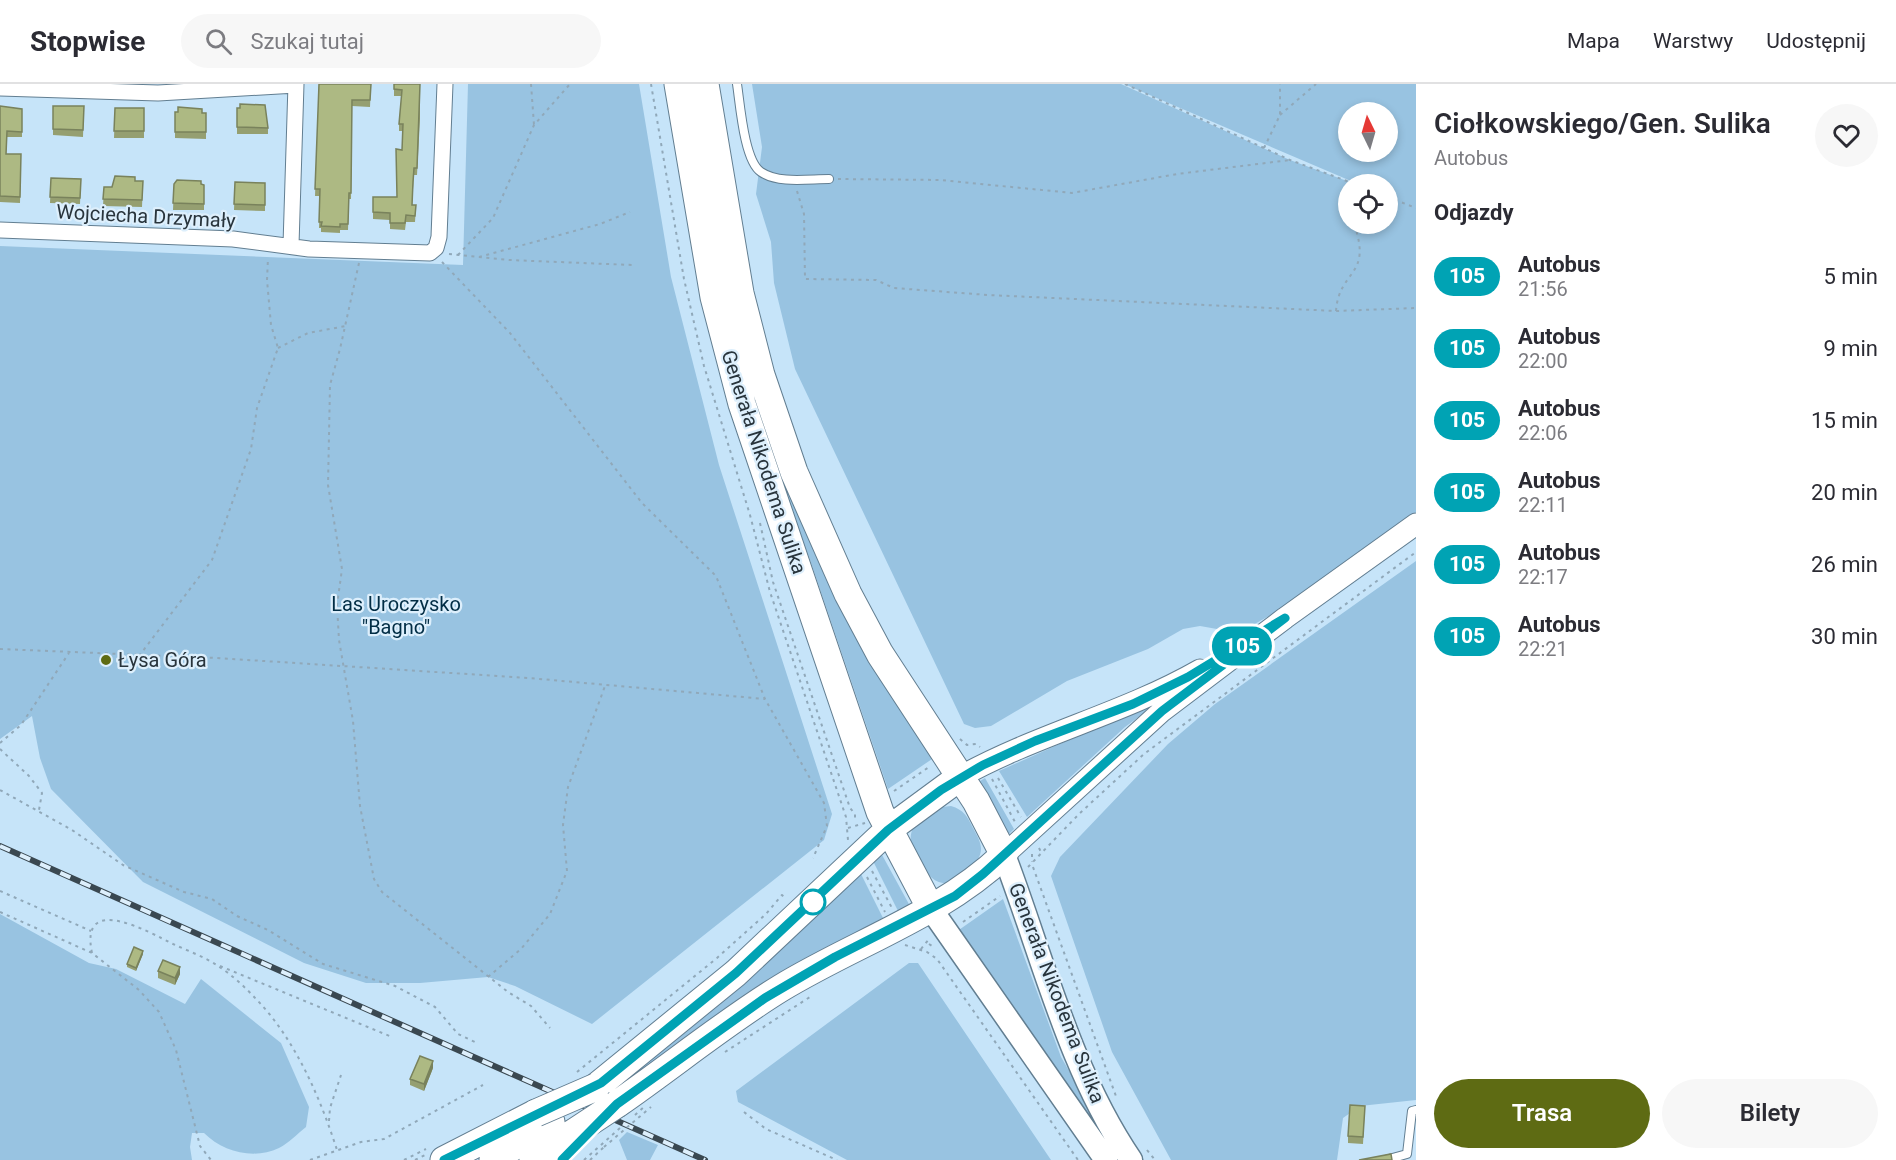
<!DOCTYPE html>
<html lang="pl">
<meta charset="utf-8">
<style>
body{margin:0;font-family:Roboto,sans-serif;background:#f7f7f7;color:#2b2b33;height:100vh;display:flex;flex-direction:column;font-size:22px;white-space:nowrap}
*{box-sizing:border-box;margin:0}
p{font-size:20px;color:#7c7c81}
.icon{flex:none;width:33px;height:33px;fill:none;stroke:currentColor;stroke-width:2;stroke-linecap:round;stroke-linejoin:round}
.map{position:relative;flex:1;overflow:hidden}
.side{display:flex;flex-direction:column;background:#fff;width:480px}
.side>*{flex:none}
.badge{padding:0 12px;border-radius:20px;font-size:21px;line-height:39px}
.needle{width:39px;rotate:355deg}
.fabs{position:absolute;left:1338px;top:18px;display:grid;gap:12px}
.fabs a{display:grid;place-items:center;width:60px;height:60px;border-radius:50%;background:#fff;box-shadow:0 3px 9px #0003;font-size:30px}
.map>.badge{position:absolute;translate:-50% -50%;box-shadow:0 0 0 3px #fff}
h2{padding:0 18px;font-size:22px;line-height:54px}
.round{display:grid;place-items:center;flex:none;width:63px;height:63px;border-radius:32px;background:#f7f7f7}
.overview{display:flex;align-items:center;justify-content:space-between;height:102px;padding:0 18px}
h1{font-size:28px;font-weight:600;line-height:45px}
.button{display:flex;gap:12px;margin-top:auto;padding:12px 18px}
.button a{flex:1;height:69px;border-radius:36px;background:#5e6b13;color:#fff;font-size:24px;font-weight:600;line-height:69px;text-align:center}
.button a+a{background:#f7f7f7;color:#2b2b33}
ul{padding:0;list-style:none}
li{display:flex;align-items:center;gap:18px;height:72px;padding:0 18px}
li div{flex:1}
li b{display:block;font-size:22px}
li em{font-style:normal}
li .badge{min-width:66px;font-weight:700;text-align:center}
header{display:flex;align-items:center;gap:36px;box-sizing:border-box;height:84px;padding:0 30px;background:#fff;border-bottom:2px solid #e1e1e2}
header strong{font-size:28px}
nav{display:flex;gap:33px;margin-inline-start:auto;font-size:21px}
.search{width:420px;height:54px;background:#f7f7f7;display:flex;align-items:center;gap:15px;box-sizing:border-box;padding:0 21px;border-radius:33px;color:#7c7c81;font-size:22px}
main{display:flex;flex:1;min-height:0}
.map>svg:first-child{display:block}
</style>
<header>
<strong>Stopwise</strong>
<div class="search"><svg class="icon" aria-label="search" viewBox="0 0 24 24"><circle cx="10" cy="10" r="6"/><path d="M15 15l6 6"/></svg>Szukaj tutaj</div>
<nav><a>Mapa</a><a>Warstwy</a><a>Udostępnij</a></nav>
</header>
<main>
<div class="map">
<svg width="1416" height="1076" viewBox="0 0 1416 1076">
<rect width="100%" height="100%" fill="#c6e4f9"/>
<path fill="#98c3e1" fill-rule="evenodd" d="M468 0H639L671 193 719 381 832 730 824 756 592 940 515 902 488 893 420 899H366L304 879 143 798 51 705 40 674 32 632 0 655V162L463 181Z
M686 0H695L741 251 935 673 888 705 809 473 785 420 756 336Z
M752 0H1121L1290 76 1355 100H1348V140H1388V100H1358L1124 0H1416V428L1276 528 1244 546 1234 548 1200 542 1183 545 1148 565 1067 597 991 642 975 644 964 640 795 285 774 199 771 158 756 110 762 63ZM1348 28H1388V68H1348Z
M1416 477V1016L1360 1022 1343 1034 1337 1076H1171L1112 968 1051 792 1060 773 1168 660 1215 620Z
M1167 612 1125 643 1027 733 999 687Z
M985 694 1014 745 1006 753 975 700Z
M951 722C964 726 967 732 973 744 976 750 981 757 981 765 981 780 958 800 943 799 931 797 925 787 920 778 914 766 907 757 913 744L942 723Z
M881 769 910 822 898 827 873 777Z
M860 788 883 834 799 879 619 1005 615 1001Z
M1003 815 1061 973 1121 1076H1116L956 848Z
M0 830 89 879 116 885 185 920 201 895 281 959 309 1023 306 1043C297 1050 289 1059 279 1064 254 1076 223 1068 204 1049H192L190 1063 192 1076H0Z
M909 879H918L1051 1076H847L738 1018 736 1007Z
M627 1048 658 1061 650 1076H627L619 1056Z"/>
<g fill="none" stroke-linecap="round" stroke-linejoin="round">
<g stroke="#627e91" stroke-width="10">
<path id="lane" d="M737 0C740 19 744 77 761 88 779 100 808 95 829 95
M1385 1076 1407 1070 1412 1027 1416 1026"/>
</g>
<g stroke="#627e91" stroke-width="17">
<path id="street" d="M0 4 158 9 296 1
M0 146 233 155 309 165 430 169 436 164 439 153 445 0
M291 161 296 0"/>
</g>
<g stroke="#627e91" stroke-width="23">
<path id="secondary" d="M960 693C1037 650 1123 630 1200 586
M1004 771 1162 627 1285 534 1416 440"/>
</g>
<g stroke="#627e91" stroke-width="25">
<path id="primary" d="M1004 771C1043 873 1069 985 1131 1076
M931 825 1106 1076"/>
</g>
<g stroke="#627e91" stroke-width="29">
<path id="highway" d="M678 0 714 213 742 320 880 728 931 825
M596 1003 736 889 888 746 960 693
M617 1020C672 982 724 939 781 904 855 859 941 831 1004 771L976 717 880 570 848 510 794 388 761 291 740 209 705 0
M444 1076 536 1029
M493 1076 551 1038
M533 1076 573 1049"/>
</g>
<path stroke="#90a8b9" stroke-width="2" stroke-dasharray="3 4.5" stroke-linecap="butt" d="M531 0 534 41
M651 0 684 195 704 282 750 431 770 508 846 733 848 756
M1125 0 1290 76 1355 100
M1280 31 1316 0
M1264 64 1280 31V0
M838 95 941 96 1072 109 1177 90 1290 76
M797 107 804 130 805 195 876 196 894 204 988 211 1336 227 1416 224
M1388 113 1416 124
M449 170 509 176 632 181
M458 171 493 134 534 41 570 0
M479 173 600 140 630 128
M442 178 510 249 642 419 716 492 765 615 824 719 827 742 813 774
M359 179 340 265 330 301 328 401 342 485 337 521 339 556 353 637 360 722 374 795 382 808 508 908 531 922 550 944
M1336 227C1339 185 1373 193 1354 140
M278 264 308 249 346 242
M760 439 773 498 850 724 855 730V738
M0 565 217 574 529 594 765 615
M139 572 212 476 251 365 257 324 278 264 271 241 267 196 268 174
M960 655 967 661 976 660 980 663
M0 659 21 641 69 569
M0 665 29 692 42 709 39 726
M998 694 1021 733
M992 695 1015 738
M0 706 72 746 123 781 184 808 212 815 237 832 268 846 323 880 395 902 435 923 458 950 477 959
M894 707 929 683
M848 744 865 739
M1039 764 1042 770
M1032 770V778
M1028 783 1079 730 1144 670 1416 468
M1033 783 1117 1015
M872 787 892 824
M867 793 885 828
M0 807 91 847
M0 828 92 869 139 906 159 928 176 966 200 1062 211 1076
M963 838 1000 812
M929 860 935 864
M905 861 927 868 937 875 1078 1076
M921 865 929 855
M92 869C79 808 149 848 173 860 188 867 205 873 218 882 231 890 245 903 256 915 295 955 320 1013 337 1066
M220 882 392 953
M488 893 521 865 550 830 567 787 563 741 568 703 605 602
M725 968 813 911
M577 988 717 874 766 830 782 811 784 813
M744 1028 766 1045 837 1076
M329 1037 330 1024 341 991
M1147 1066 1155 1076
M310 1076 361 1058 384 1055 483 1001
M404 1076 426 1065
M415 1076 425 1071
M584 1076 601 1061
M590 1076 604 1063"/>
<use href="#lane" stroke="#fff" stroke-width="8"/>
<use href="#street" stroke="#fff" stroke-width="15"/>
<use href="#secondary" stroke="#fff" stroke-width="21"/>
<use href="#primary" stroke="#fff" stroke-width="22"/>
<use href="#highway" stroke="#fff" stroke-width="27"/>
<g stroke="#3a4851" stroke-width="6">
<path id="rail" d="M0 762 705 1076"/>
</g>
<use href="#rail" stroke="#ddeffc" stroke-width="4" stroke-dasharray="11" stroke-linecap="butt"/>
<g stroke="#627e91" stroke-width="29" stroke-linecap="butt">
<path id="highway-bridge" d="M536 1029 596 1003
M573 1049 617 1020"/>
</g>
<path stroke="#90a8b9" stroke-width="2" stroke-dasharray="3 4.5" stroke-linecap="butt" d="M635 1031 646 1021
M601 1061 621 1043
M604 1063 651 1023"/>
<use href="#highway-bridge" stroke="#fff" stroke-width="27"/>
</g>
<path fill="#959f71" d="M319 0H371L370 23 352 22 351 115H349L348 146H340V149L321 148V144H319L320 112H315Z
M394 0H420V35L417 91H414L413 105 412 121H416L415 138H406L405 146 390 145V136L373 135V113H397L402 66V47H399V40L402 12H394Z
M0 22 22 25V53H7L6 70H21L20 119 0 118Z
M53 22H84L83 53 53 51Z
M115 24H144V54H114Z
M237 24 268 44V50H237Z
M175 28 206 29V55L175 54Z
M51 94 81 95 80 120 50 119Z
M143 97 142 123 103 122 104 103H112Z
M235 98 265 99V127L234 126Z
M174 100 204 101V126H173Z
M143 870 136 887 127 883V880Z
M158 887 180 890 175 901 158 894Z
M433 984 424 1007 410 1001V995Z
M1365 1022 1363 1060 1348 1059V1052Z"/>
<path fill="#79825c" d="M143 867V870L136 887V884Z
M180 883V890L175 901V894Z
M433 977V984L424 1007V1000Z"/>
<path fill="#adb983" stroke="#79825c" stroke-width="1.5" d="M319 0H371L370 16H352L351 109H349L348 140H340V143L321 142 322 138H319L320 105H315Z
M394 0H420L417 84H414L413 98 412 121H416L415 132 406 131 405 139H390V129L373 128V113H397L396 65 402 66 403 40H399L402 6 394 5Z
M240 20 265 21 268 44 237 43V24H240Z
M0 22 22 25V48L7 47 6 70H21L20 113 0 112Z
M53 22H84L83 46 53 45Z
M178 23 202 25V29H206V48H175V28H178Z
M115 24H144V47H114Z
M115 92 135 93V97H143L142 116 103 115 104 103H112Z
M51 94 81 95 80 114 50 113Z
M177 96 201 97V100L204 101V120L173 119 174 100Z
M235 98 265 99V121L234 120Z
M134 863 143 867 136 884 127 880Z
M163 876 180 883 175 894 158 887Z
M420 972 433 977 424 1000 410 995Z
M1350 1021 1365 1022 1363 1053 1348 1052Z
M1391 1070 1392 1076H1359Z"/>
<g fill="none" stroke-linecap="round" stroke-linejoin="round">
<g stroke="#fff" stroke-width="14">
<path id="line" d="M444 1076 601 999 736 889 888 746 941 706 983 681 1035 657 1133 620 1188 593 1285 534 1162 627 983 790 955 812 835 873 765 914 617 1020 562 1076"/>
</g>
<use href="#line" stroke="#00a3b4" stroke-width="9"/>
</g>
<circle fill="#5e6b13" stroke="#ddeffc" stroke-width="2" cx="106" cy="576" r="6"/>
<circle fill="#fff" stroke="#00a3b4" stroke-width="3" cx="813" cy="818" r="12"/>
<g text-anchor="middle" stroke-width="4.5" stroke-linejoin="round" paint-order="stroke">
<g font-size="20" fill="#28343c" stroke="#ddeffc">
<text transform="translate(146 132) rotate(3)" y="7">Wojciecha Drzymały</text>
<text transform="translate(764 378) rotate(72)" y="7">Generała Nikodema Sulika</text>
<text transform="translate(1057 909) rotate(69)" y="7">Generała Nikodema Sulika</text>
</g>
<g font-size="20" fill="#012d45" stroke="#ddeffc">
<text x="396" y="527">Las Uroczysko<tspan x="396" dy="23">"Bagno"</tspan></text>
</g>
<g font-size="20" fill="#28343c" stroke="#ddeffc" text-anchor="start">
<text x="118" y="583">Łysa Góra</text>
</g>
</g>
</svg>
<div class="fabs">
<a><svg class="needle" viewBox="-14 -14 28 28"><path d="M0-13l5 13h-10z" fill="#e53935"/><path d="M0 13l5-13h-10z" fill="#7c7c81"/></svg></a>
<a><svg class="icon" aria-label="locate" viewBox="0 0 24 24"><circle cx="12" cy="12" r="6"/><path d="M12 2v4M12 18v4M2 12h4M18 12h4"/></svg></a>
</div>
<b class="badge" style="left:1242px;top:562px;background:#00a3b4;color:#fff">105</b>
</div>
<section class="side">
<div class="overview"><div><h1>Ciołkowskiego/Gen. Sulika</h1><p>Autobus</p></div><a class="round"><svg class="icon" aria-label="heart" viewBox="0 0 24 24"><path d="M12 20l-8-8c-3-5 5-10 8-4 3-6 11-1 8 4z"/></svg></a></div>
<h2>Odjazdy</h2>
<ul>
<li><span class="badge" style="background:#00a3b4;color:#fff">105</span><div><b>Autobus</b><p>21:56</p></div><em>5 min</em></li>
<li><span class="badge" style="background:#00a3b4;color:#fff">105</span><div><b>Autobus</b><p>22:00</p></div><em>9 min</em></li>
<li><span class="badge" style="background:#00a3b4;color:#fff">105</span><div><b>Autobus</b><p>22:06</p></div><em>15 min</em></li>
<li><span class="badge" style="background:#00a3b4;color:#fff">105</span><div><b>Autobus</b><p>22:11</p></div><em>20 min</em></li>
<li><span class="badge" style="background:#00a3b4;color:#fff">105</span><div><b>Autobus</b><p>22:17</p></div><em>26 min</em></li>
<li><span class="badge" style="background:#00a3b4;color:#fff">105</span><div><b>Autobus</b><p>22:21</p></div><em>30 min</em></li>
</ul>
<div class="button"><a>Trasa</a><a>Bilety</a></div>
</section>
</main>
